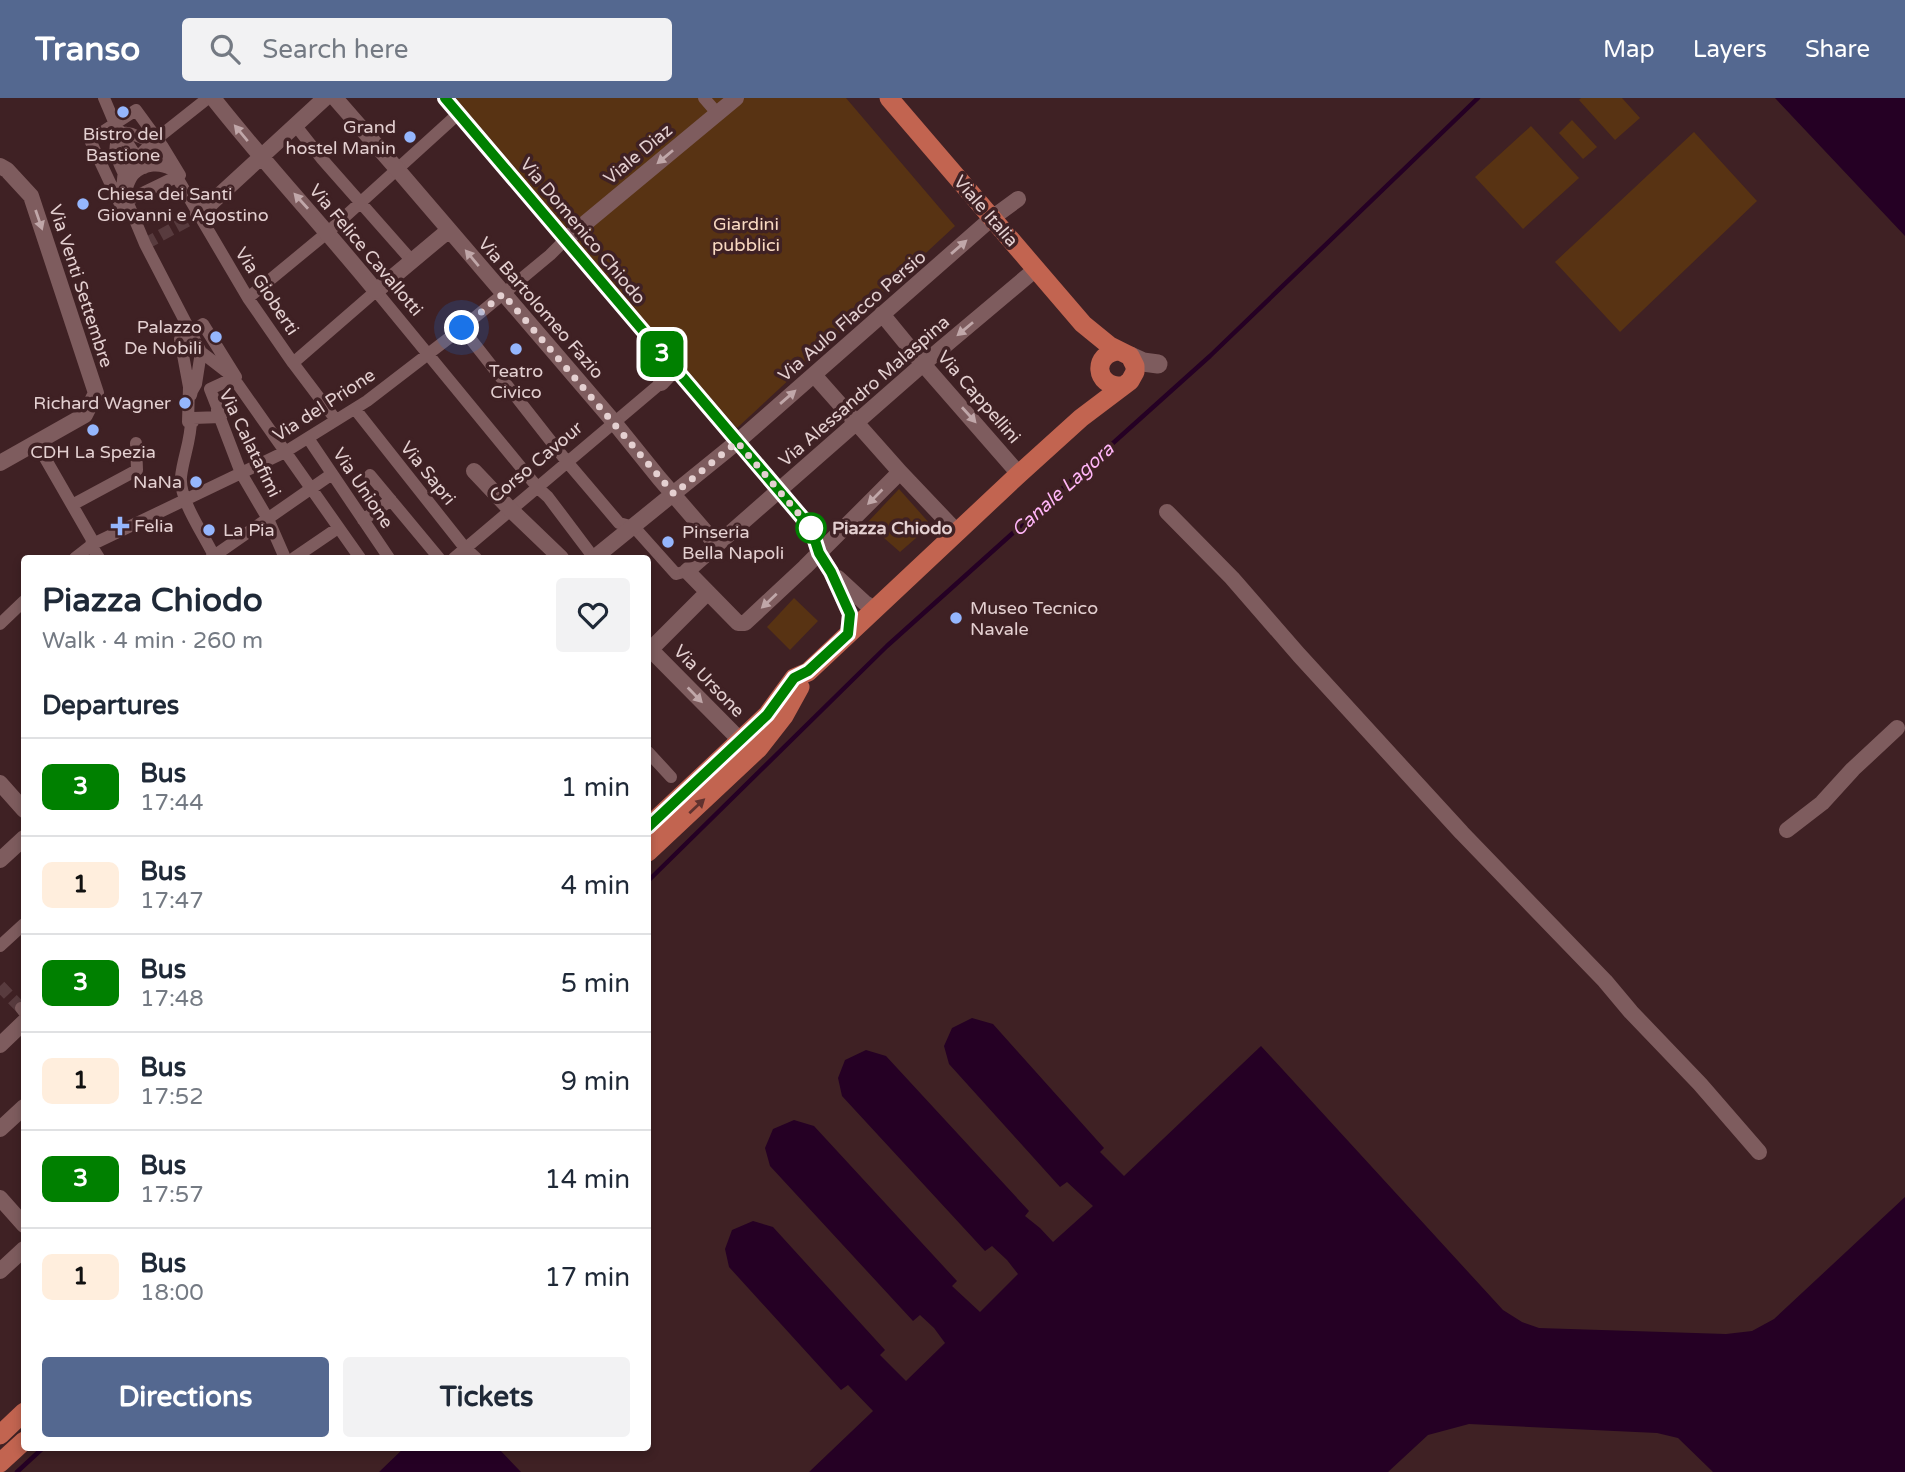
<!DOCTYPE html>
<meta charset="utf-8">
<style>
body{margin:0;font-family:"Varela Round",sans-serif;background:#f2f2f3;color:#1f2937;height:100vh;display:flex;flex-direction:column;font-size:26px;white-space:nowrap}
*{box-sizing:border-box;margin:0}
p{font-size:23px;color:#747a83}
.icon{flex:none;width:38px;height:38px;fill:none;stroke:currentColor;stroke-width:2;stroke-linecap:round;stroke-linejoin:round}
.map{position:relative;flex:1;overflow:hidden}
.sheet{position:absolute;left:21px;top:457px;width:630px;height:896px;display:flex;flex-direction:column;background:#fff;border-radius:7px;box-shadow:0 4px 10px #0003}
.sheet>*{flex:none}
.badge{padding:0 14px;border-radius:10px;font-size:24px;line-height:46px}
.you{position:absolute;width:35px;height:35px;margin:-18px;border:5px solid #fff;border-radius:50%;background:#1a73e8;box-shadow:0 0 0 10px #1a73e833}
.map>.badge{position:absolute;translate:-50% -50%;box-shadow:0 0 0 4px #fff}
h2{padding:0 21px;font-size:26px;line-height:63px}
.round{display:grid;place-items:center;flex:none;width:74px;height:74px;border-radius:7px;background:#f2f2f3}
.headline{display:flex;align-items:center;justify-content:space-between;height:119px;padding:0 21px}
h1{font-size:33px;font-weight:700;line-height:52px}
.button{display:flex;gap:14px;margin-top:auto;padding:14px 21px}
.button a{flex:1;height:80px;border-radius:7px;background:#546890;color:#fff;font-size:28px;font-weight:700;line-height:80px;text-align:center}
.button a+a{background:#f2f2f3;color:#1f2937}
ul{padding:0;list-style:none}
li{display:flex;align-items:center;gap:21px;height:98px;padding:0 21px;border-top:2px solid #e0e1e3}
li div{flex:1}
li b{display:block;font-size:26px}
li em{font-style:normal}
li .badge{min-width:77px;font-weight:700;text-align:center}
header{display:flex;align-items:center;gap:42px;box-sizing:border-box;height:98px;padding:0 35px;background:#546890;color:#fff}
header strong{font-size:33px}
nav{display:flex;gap:38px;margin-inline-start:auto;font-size:24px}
.search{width:490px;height:63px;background:#f2f2f3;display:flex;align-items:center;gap:18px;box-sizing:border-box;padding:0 24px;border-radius:7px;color:#747a83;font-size:26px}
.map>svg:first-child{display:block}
</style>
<header>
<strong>Transo</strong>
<div class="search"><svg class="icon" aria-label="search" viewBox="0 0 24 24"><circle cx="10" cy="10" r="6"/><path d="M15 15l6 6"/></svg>Search here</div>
<nav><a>Map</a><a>Layers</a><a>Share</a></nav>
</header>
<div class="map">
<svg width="1905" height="1374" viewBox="0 0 1905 1374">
<rect width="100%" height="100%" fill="#3f2124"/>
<path fill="#583313" d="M454 0H846L955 128 737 330 674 260Z
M1581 0H1622L1640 20 1615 42 1579 2Z
M1572 22 1597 49 1583 61 1559 35Z
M1531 28 1579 80 1523 131 1475 79Z
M1694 34 1757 103 1620 234 1555 164Z
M899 391 931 427 900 454 867 425Z
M794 500 818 523 790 552 767 529Z"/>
<path fill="#250024" d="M1775 0H1905V138Z
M972 920 993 926 1104 1050 1100 1054 1124 1078 1261 948 1503 1212 1522 1224 1539 1230 1726 1236 1752 1233 1774 1221 1905 1099V1374H1713L1678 1340 1657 1335 1469 1326 1428 1337 1388 1374H809L873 1313 848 1287 841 1292 729 1169 725 1151 732 1132 753 1123 773 1129 885 1252 880 1257 906 1283 945 1245 934 1230 920 1217 913 1223 770 1068 765 1050 773 1031 794 1022 814 1028 957 1183 952 1188 980 1214 1018 1176 1007 1162 992 1148 985 1153 842 998 838 980 845 962 866 952 886 958 1029 1113 1025 1118 1040 1130 1053 1144 1093 1108 1067 1084 1060 1089 949 966 944 948 952 930Z
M405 1349H497L521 1374H379Z"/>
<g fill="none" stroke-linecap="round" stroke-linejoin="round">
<path stroke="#250024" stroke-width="4.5" d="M648 783 887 548 1210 258 1478 0
M17 1374 44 1349"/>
<path stroke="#583b3e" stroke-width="12" stroke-dasharray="12 6" stroke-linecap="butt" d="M145 146 198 117
M0 888 21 910"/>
<path stroke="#7e5c5e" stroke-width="12" d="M104 0 115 26 144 70
M208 0 155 42 124 72 122 91 145 146 201 254 232 278 360 460
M704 0 717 15
M136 12 163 49 180 77 120 106 90 42Z
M296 28 322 61 412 163
M155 42 248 200 293 265 336 322
M124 76C116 59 111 51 121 34L132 36 152 44
M126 92C128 87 130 80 134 76 145 66 160 65 172 72
M248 200 328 134 458 16
M203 226 236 279 210 291 221 319 193 320V324H188L189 289 180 241Z
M462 230 568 365 619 425 634 429 676 476 687 473
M293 265 376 193 538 390 548 399 594 460
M191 297 192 293 196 286 201 254
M355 311 465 450 476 460
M217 312 241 375 268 421 285 460
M191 319C192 340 183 359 181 379 179 403 205 438 215 460
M308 340 389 460
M45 360 91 440 94 452 99 460
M370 377 439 460
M72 407 137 372 136 345
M363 422 391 402
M75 460 93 446 285 354 367 303 462 230 550 157 565 142
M211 460 332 376
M294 460 338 430
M454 460 661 285
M0 526 24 503
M648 654 671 679
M0 848 24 826
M21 910 24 914"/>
<path stroke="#7e5c5e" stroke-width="16" d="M213 0C265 66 323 128 376 193L449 132
M335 0 397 71 613 323 659 380 716 446
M445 0 811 430 819 455 831 474 850 516 848 536
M0 68 7 72 31 98 96 295 85 317 0 365
M198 117 325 0
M565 142 736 0
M882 216 923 266 1019 376
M814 277 900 374
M661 285 675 270
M474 373 510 411 561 460
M1167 414 1232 480 1299 557 1462 735 1605 883 1631 914 1700 986 1759 1054
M957 434 900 374 805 469 745 525H738L687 473 923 266 1036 171
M594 460 737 344 992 120 1018 101
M838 480 865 505 875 511
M650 551 740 642
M648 554 707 495
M0 685 24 712
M1787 732 1822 705 1853 671 1897 630
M0 762 24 740
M0 947 24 924
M0 1031 24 1009
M0 1100 24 1127
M0 1173 24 1151"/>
<path stroke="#7e5c5e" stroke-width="19" d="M1130 258 1143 264 1158 266"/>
<path stroke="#c26450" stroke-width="19" d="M1119 253C1092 255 1094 289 1122 288
M648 729 767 617 794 580 808 574 1019 376 1081 320 1130 283 1135 274V268L1130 258 1110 248 1083 226 889 0
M648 754 759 650 784 618 800 589
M0 1337 24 1314
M0 1365 24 1343"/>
</g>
<defs><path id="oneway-solid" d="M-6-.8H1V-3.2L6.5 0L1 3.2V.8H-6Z" transform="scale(1.75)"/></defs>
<g fill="#c0a7a9">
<use href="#oneway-solid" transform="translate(241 35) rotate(-130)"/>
<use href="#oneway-solid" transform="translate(665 59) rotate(140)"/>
<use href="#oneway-solid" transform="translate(301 103) rotate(-132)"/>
<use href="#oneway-solid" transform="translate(39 122) rotate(71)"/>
<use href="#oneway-solid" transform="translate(959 149) rotate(-41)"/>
<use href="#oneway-solid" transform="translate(472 160) rotate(-130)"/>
<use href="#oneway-solid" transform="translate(965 231) rotate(140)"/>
<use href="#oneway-solid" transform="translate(788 299) rotate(-41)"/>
<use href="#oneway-solid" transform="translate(969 317) rotate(48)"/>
<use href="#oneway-solid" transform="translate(875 399) rotate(135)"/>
<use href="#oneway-solid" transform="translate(769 503) rotate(137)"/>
<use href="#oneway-solid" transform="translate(695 597) rotate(46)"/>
</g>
<use fill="#60322f" href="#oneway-solid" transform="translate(697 708) rotate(-43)"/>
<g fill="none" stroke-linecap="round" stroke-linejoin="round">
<g stroke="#fff" stroke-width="16">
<path id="line" d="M445 0 811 430 819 455 831 474 850 516 848 536 808 573 794 580 767 617 648 729"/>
</g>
<use href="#line" stroke="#008000" stroke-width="10"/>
<path stroke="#e4d0d1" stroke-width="7" stroke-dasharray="0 12.6" d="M462 230 503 196 674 396 737 344 811 430"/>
</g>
<g fill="#95b6fd" stroke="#3f2124" stroke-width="2.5">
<circle cx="123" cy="14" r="7"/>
<circle cx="410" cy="39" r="7"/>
<circle cx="83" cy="106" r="7"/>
<circle cx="216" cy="239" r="7"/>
<circle cx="516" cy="251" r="7"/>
<circle cx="185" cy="305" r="7"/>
<circle cx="93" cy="332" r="7"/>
<circle cx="196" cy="384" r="7"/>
<path d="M116.5 417.5h7v7h7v7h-7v7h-7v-7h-7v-7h7z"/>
<circle cx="209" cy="432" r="7"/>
<circle cx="668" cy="444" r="7"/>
<circle cx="956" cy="520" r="7"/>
</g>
<circle fill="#fff" stroke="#008000" stroke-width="3.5" cx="811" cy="430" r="14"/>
<g text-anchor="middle" stroke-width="7" stroke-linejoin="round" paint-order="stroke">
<g font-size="18" fill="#e4d0d1" stroke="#3f2124" text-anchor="start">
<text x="396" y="35" text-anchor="end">Grand<tspan x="396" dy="21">hostel Manin</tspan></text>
<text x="123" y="42" text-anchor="middle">Bistro del<tspan x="123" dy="21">Bastione</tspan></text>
<text x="97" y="102">Chiesa dei Santi<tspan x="97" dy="21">Giovanni e Agostino</tspan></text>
<text x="202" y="235" text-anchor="end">Palazzo<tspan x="202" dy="21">De Nobili</tspan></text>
<text x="516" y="279" text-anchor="middle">Teatro<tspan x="516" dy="21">Civico</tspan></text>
<text x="171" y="311" text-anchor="end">Richard Wagner</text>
<text x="93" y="360" text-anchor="middle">CDH La Spezia</text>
<text x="182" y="390" text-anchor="end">NaNa</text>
<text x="134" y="434">Felia</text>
<text x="223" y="438">La Pia</text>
<text x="682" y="440">Pinseria<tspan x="682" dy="21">Bella Napoli</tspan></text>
<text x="970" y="516">Museo Tecnico<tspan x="970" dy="21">Navale</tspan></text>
</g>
<g font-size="18" fill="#e4d0d1" stroke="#3f2124">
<text transform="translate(638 56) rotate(-40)" y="6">Viale Diaz</text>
<text transform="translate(986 113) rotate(49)" y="6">Viale Italia</text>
<text transform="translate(583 133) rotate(50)" y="6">Via Domenico Chiodo</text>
<text transform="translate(366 152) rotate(50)" y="6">Via Felice Cavallotti</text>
<text transform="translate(81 188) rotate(72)" y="6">Via Venti Settembre</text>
<text transform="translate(267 193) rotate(57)" y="6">Via Gioberti</text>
<text transform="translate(541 210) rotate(49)" y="6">Via Bartolomeo Fazio</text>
<text transform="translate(852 218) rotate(-41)" y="6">Via Aulo Flacco Persio</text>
<text transform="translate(864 293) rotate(-41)" y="6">Via Alessandro Malaspina</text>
<text transform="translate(979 299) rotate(49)" y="6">Via Cappellini</text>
<text transform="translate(324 307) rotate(-33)" y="6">Via del Prione</text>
<text transform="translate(250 345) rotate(64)" y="6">Via Calatafimi</text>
<text transform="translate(536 364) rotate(-40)" y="6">Corso Cavour</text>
<text transform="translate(428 375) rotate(51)" y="6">Via Sapri</text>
<text transform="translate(363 390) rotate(56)" y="6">Via Unione</text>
<text transform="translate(709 583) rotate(46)" y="6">Via Ursone</text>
</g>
<g font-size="18" fill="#f9d9c2" stroke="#3f2124">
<text x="746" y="132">Giardini<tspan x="746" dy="21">pubblici</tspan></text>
</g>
<g font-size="18" font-weight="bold" fill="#e4d0d1" stroke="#3f2124" text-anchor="start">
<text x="832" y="436">Piazza Chiodo</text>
</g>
<g font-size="19" font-style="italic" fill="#ffb5f7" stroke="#3f2124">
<text transform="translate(1062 391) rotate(-42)" y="7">Canale Lagora</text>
</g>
</g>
</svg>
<div class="you" style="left:462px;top:230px"></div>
<b class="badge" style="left:662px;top:256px;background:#008000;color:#fff">3</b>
<section class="sheet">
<div class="headline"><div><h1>Piazza Chiodo</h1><p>Walk · 4 min · 260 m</p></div><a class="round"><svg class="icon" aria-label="heart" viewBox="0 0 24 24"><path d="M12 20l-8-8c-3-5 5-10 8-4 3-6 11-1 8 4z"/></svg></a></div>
<h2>Departures</h2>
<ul>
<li><span class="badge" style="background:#008000;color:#fff">3</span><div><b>Bus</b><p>17:44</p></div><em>1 min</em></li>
<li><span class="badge" style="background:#fed;color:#111">1</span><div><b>Bus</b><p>17:47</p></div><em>4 min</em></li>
<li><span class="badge" style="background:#008000;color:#fff">3</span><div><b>Bus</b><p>17:48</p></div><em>5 min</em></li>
<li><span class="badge" style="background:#fed;color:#111">1</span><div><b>Bus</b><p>17:52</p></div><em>9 min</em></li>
<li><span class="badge" style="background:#008000;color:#fff">3</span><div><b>Bus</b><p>17:57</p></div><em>14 min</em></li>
<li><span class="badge" style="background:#fed;color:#111">1</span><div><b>Bus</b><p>18:00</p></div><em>17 min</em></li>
</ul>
<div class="button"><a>Directions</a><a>Tickets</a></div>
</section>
</div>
